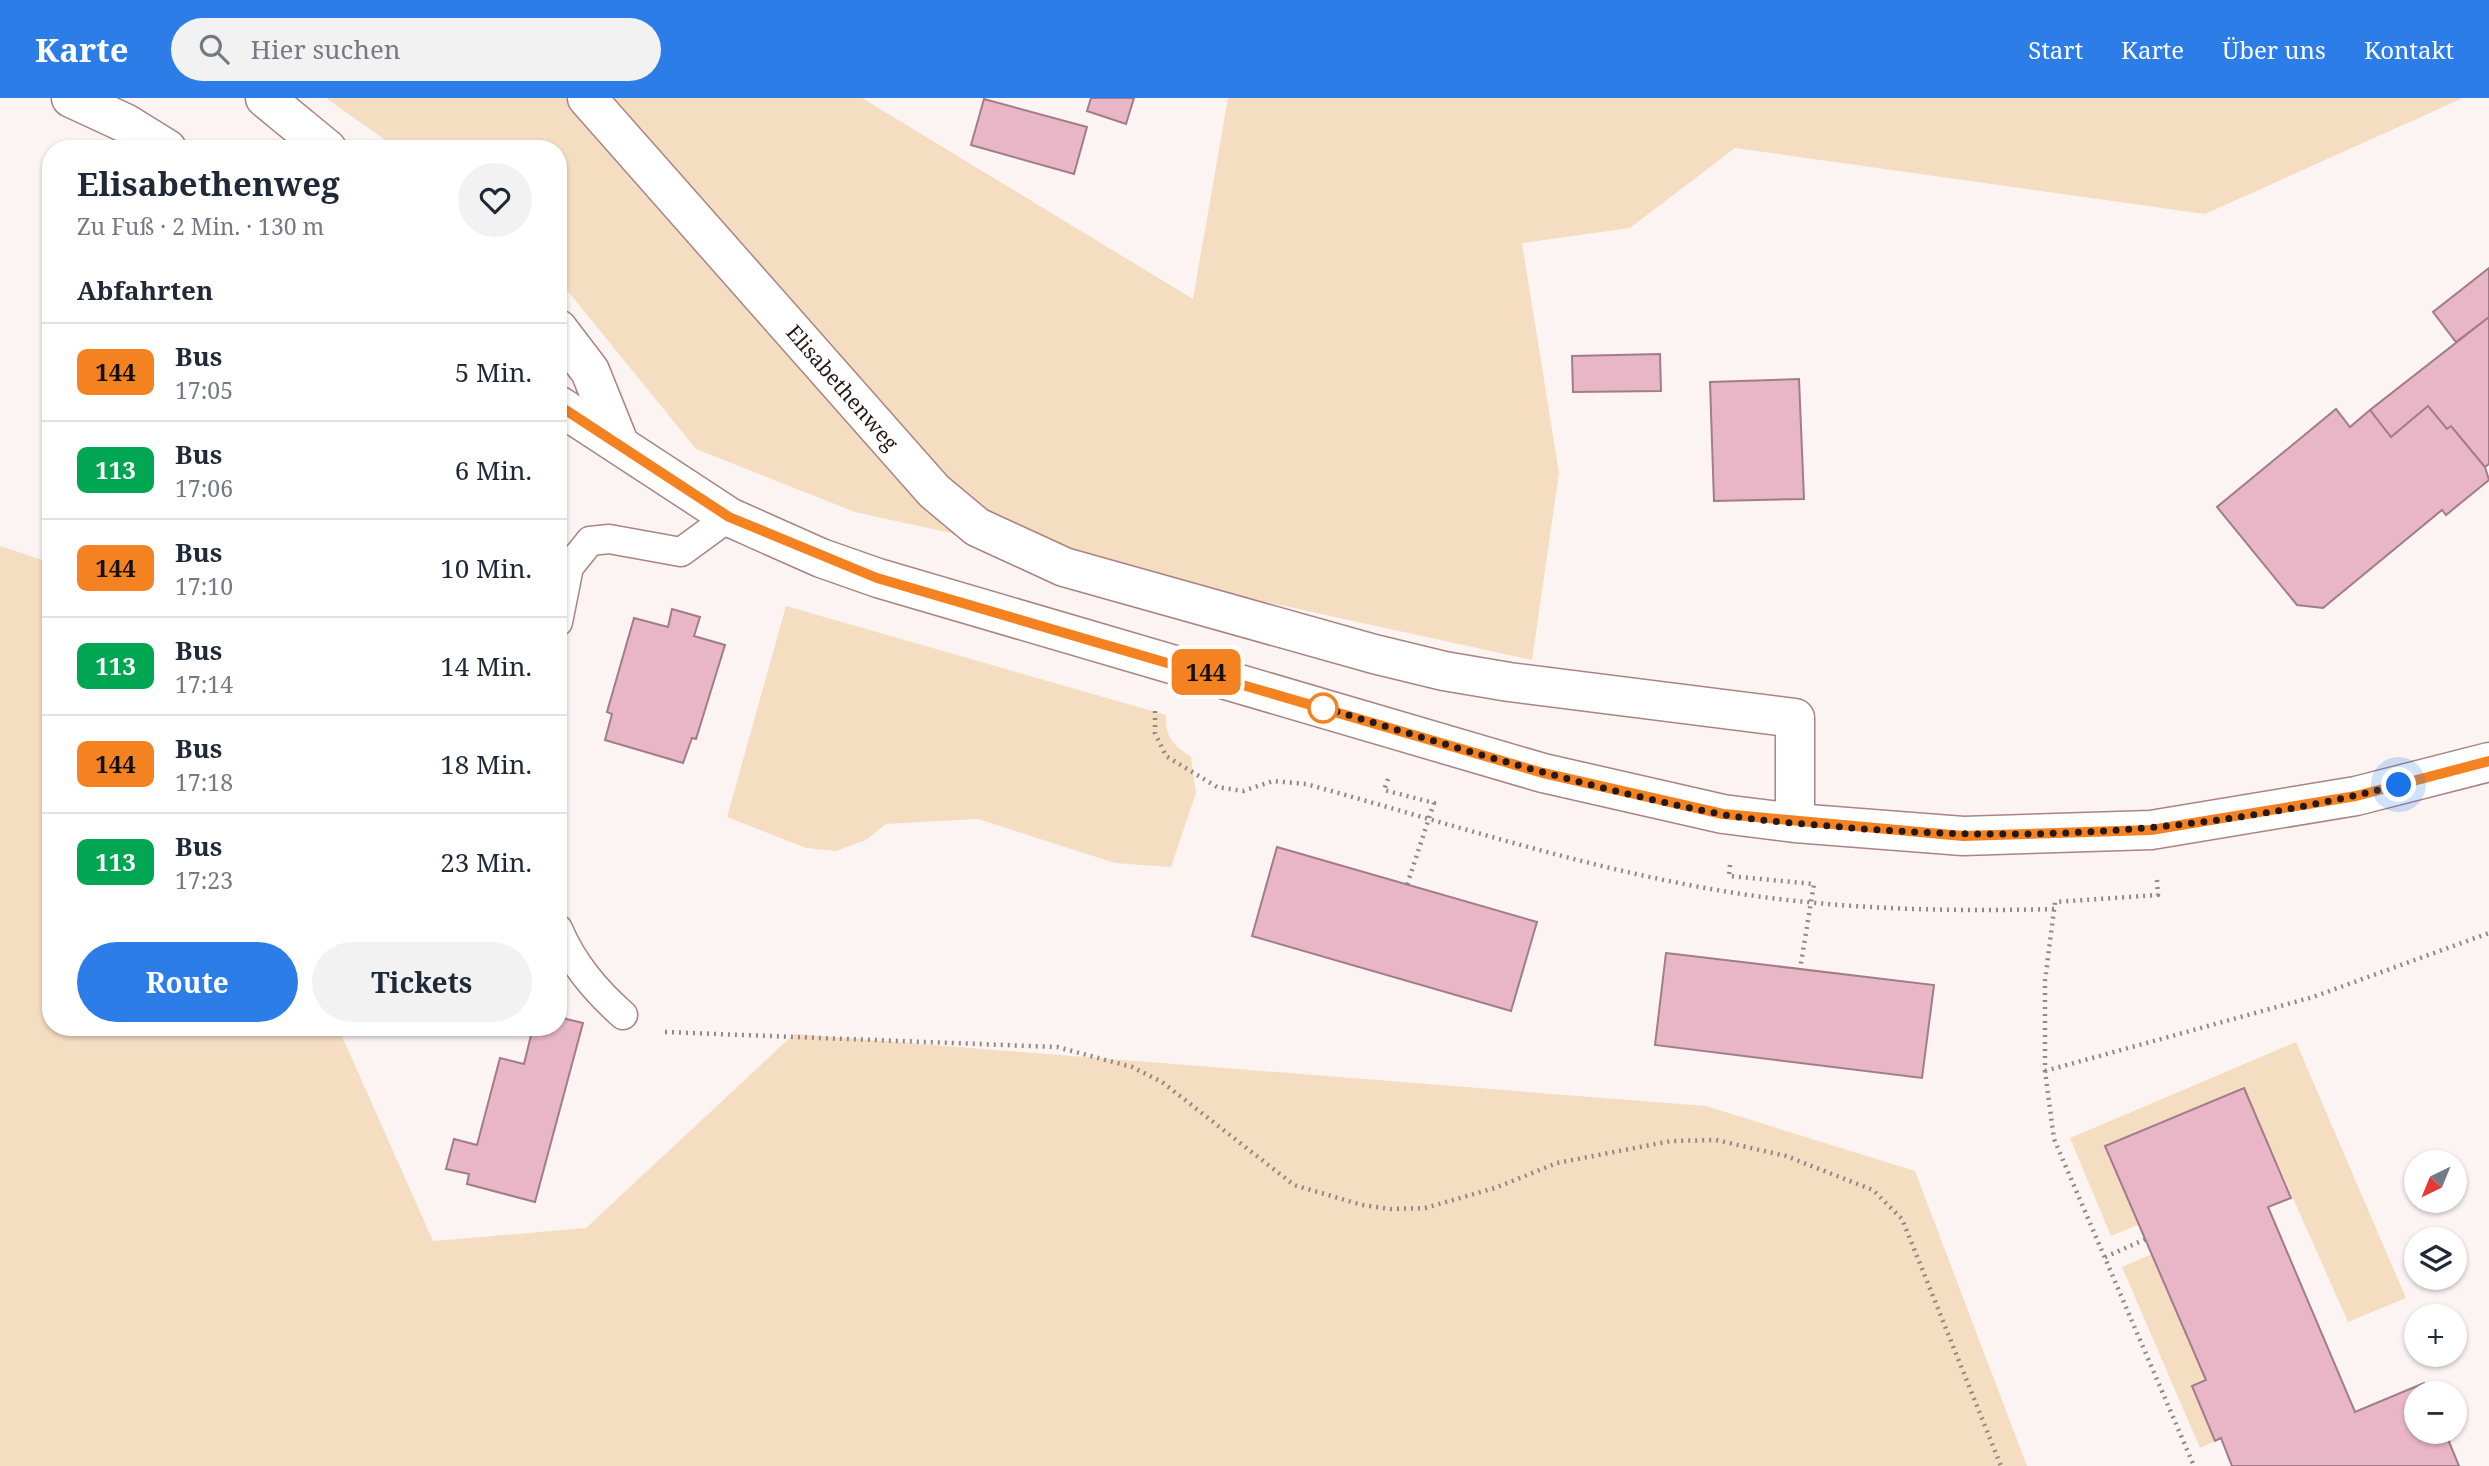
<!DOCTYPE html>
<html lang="de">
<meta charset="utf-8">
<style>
body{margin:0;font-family:"Noto Serif",serif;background:#f2f2f3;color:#1f2937;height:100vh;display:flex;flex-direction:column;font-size:26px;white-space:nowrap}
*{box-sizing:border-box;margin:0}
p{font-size:23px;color:#747a83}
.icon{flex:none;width:38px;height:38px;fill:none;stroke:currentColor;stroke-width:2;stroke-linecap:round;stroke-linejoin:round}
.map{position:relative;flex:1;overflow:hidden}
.details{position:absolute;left:42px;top:42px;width:525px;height:896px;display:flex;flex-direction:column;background:#fff;border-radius:28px;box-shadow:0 2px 5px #0004}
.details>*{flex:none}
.badge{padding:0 14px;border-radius:10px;font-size:24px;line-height:46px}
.needle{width:46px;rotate:223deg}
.buttons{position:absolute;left:2404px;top:1052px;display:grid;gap:14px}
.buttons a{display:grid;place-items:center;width:63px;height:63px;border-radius:50%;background:#fff;box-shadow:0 2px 5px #0004;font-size:35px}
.you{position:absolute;width:35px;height:35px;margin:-18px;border:5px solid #fff;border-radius:50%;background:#1a73e8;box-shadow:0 0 0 10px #1a73e833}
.map>.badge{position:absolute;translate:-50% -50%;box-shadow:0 0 0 4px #fff}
h2{padding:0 35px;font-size:26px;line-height:63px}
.round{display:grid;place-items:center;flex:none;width:74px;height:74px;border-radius:37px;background:#f2f2f3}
.overview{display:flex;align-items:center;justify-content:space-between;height:119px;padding:0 35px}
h1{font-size:33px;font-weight:700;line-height:52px}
.button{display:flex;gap:14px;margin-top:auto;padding:14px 35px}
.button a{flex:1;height:80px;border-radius:42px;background:#2c7de8;color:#fff;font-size:28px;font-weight:700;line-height:80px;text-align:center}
.button a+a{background:#f2f2f3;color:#1f2937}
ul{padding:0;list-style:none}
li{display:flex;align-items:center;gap:21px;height:98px;padding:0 35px;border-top:2px solid #e0e1e3}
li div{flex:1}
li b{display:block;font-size:26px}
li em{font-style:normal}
li .badge{min-width:77px;font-weight:700;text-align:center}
header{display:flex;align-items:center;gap:42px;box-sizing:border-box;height:98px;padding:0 35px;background:#2c7de8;color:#fff}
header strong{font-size:33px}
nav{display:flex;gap:38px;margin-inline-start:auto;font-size:24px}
.search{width:490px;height:63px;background:#f2f2f3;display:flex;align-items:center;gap:18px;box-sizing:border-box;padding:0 24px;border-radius:38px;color:#747a83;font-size:26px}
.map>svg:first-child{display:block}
</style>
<header>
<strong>Karte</strong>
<div class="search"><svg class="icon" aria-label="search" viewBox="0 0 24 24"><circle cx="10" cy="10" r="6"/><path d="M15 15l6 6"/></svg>Hier suchen</div>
<nav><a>Start</a><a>Karte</a><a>Über uns</a><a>Kontakt</a></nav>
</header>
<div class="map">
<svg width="2489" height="1368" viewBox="0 0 2489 1368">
<rect width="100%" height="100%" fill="#fcf3f3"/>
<path fill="#f5ddc2" d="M326 0H862L1193 201 1228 0H2463L2205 116 1735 50 1630 130 1522 145 1559 375 1532 562 855 414 696 351 558 181V51H398Z
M0 448 51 465V929H338L433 1143 586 1130 794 936 1706 1008 1915 1073 2027 1368H0Z
M786 508 1166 617C1165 639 1173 647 1191 659L1196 695 1171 769 1115 765 978 721 886 726 866 742 836 753 806 750 727 719Z
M2296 944 2406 1200 2348 1224 2244 990 2106 1048 2140 1126 2111 1138 2070 1040Z
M2152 1156 2206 1282 2192 1288 2215 1343 2200 1350 2122 1169Z"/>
<path fill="#e8b6c7" stroke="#a17c89" stroke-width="2" d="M1091 0H1134L1126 26 1087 13Z
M984 1 1087 29 1074 76 971 47Z
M2489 170V219L2456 244 2433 214Z
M2489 219V366L2485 369 2451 328 2447 331 2428 308 2391 339 2370 312Z
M1660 256 1661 293 1573 294 1572 258Z
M1799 281 1804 401 1714 403 1710 284Z
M2428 308 2447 331 2451 328 2485 369 2489 382 2446 417 2442 412 2323 510 2297 507 2217 409 2336 311 2350 329 2370 312 2391 339Z
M672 511 700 519 694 538 725 547 696 641 692 640 683 665 605 642 612 616 607 614 634 520 668 529Z
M1277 749 1537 824 1511 913 1252 838Z
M1666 855 1934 887 1922 980 1655 947Z
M558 919 583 925 535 1104 467 1086 469 1076 446 1071 454 1041 477 1047 500 960 524 966 533 929H558Z
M2244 990 2291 1100 2268 1109 2355 1314 2424 1285 2428 1295H2417V1334H2445L2459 1368H2232L2221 1340 2215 1343 2192 1288 2206 1282 2105 1048Z"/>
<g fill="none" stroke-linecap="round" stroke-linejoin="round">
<g stroke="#ab8381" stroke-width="31">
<path id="service" d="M558 524 569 469 590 443 609 441 681 454 729 419
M558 831C573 866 595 892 623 917"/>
</g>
<g stroke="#ab8381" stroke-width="41">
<path id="minor" d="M71 0 125 25 167 51
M265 0 327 51
M587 0 934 393 977 429 1064 469 1374 556 1444 573 1509 584 1795 620V725
M558 231 590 273 619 345
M558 307 729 419 821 460 878 480 1543 675 1723 716 1795 725 1963 738 2151 732 2356 698 2489 664"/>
</g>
<path stroke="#938787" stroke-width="4.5" stroke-dasharray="2 5" stroke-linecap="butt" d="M1155 613V635L1166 658 1217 689 1243 693 1273 683 1306 686C1441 723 1574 767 1711 791 1824 811 1939 814 2054 811
M1388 681 1384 692 1434 705 1407 787
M1730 767 1729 778 1814 786 1800 871
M2157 782 2158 797 2055 804 2045 883V973L2054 1041 2194 1368
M665 934 1057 949 1132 969 1162 984 1294 1087 1362 1107 1391 1111 1425 1110 1495 1090 1557 1065 1671 1043 1716 1042 1786 1058 1873 1092 1902 1121 2001 1368
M2045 973 2313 899 2489 835
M2105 1159 2146 1141"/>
<use href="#service" stroke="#fff" stroke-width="28"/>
<use href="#minor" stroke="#fff" stroke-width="38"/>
</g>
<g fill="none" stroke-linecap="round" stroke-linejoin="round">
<g stroke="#fff" stroke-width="16">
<path id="line" d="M558 307 729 419 877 480 1543 675 1723 716 1963 738 2151 732 2356 698 2489 663"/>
</g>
<use href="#line" stroke="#f58220" stroke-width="10"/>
<path stroke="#281919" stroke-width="7" stroke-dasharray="0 12.6" d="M1323 610 1312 606C1447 647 1581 689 1720 716 1763 724 1809 726 1853 730 2038 745 2219 733 2399 687"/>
</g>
<circle fill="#fff" stroke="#f58220" stroke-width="3.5" cx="1323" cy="610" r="14"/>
<g text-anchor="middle" stroke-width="7" stroke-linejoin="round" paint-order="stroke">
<g font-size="21" fill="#281919" stroke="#fff">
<text transform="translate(842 290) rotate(49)" y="7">Elisabethenweg</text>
</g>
</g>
</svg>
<div class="buttons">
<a><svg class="needle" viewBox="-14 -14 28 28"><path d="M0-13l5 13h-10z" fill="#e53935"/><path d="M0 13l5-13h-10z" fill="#747a83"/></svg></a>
<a><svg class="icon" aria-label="layers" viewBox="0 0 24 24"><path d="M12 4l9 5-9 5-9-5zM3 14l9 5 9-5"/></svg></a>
<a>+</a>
<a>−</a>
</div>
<div class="you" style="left:2399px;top:687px"></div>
<b class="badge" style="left:1206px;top:574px;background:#f58220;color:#111">144</b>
<section class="details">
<div class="overview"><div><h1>Elisabethenweg</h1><p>Zu Fuß · 2 Min. · 130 m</p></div><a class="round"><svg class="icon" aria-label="heart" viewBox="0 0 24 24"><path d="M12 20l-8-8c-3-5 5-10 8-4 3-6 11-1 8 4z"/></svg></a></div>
<h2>Abfahrten</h2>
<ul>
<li><span class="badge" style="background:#f58220;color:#111">144</span><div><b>Bus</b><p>17:05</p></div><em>5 Min.</em></li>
<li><span class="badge" style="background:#00a651;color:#fff">113</span><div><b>Bus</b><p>17:06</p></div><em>6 Min.</em></li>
<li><span class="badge" style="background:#f58220;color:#111">144</span><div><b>Bus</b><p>17:10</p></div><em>10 Min.</em></li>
<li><span class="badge" style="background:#00a651;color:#fff">113</span><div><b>Bus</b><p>17:14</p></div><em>14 Min.</em></li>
<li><span class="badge" style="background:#f58220;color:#111">144</span><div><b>Bus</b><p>17:18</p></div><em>18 Min.</em></li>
<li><span class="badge" style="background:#00a651;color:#fff">113</span><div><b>Bus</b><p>17:23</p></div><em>23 Min.</em></li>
</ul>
<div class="button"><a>Route</a><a>Tickets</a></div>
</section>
</div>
